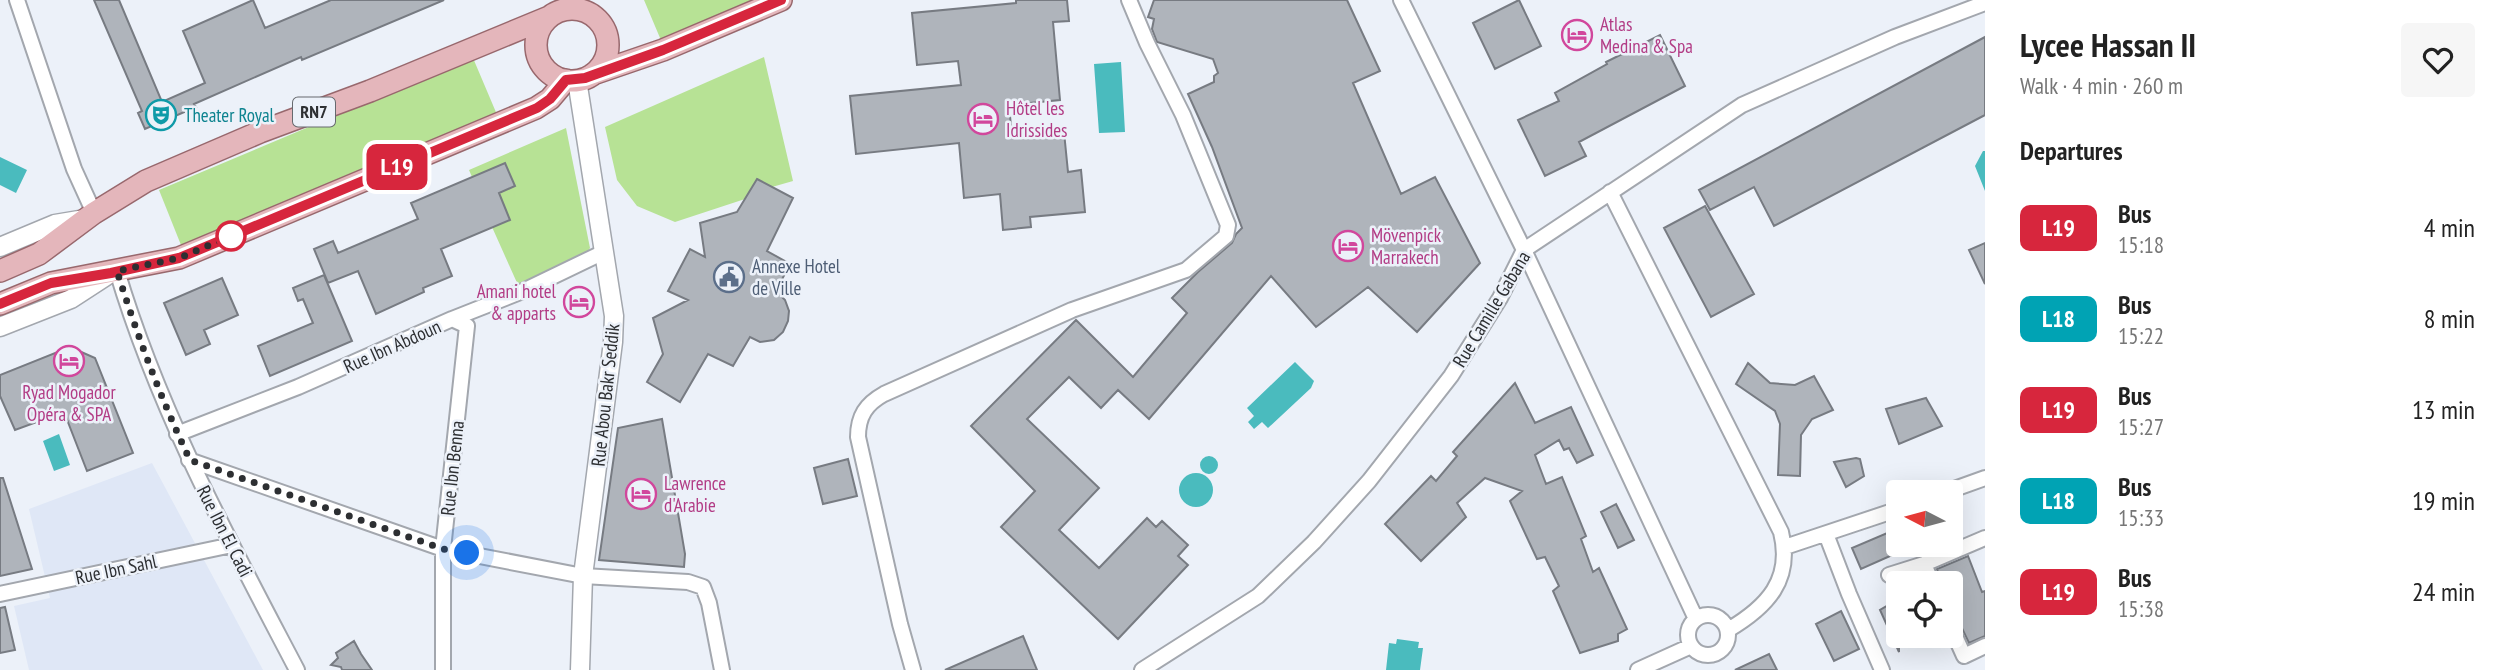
<!DOCTYPE html>
<meta charset="utf-8">
<style>
body{margin:0;font-family:"PT Sans Narrow",sans-serif;background:#f6f6f6;color:#222;height:100vh;display:flex;flex-direction:column;font-size:26px;white-space:nowrap}
*{box-sizing:border-box;margin:0}
p{font-size:23px;color:#767676}
.icon{flex:none;width:38px;height:38px;fill:none;stroke:currentColor;stroke-width:2;stroke-linecap:round;stroke-linejoin:round}
.map{position:relative;flex:1;overflow:hidden}
.drawer{display:flex;flex-direction:column;background:#fff;width:525px}
.drawer>*{flex:none}
.badge{padding:0 14px;border-radius:10px;font-size:24px;line-height:46px}
.needle{width:46px;rotate:276deg}
.controls{position:absolute;left:1886px;top:480px;display:grid;gap:14px}
.controls a{display:grid;place-items:center;width:77px;height:77px;border-radius:7px;background:#fff;box-shadow:0 7px 28px #0002;font-size:35px}
.you{position:absolute;width:35px;height:35px;margin:-18px;border:5px solid #fff;border-radius:50%;background:#1a73e8;box-shadow:0 0 0 10px #1a73e833}
.map>.badge{position:absolute;translate:-50% -50%;box-shadow:0 0 0 4px #fff}
h2{padding:0 35px;font-size:26px;line-height:63px}
.round{display:grid;place-items:center;flex:none;width:74px;height:74px;border-radius:7px;background:#f6f6f6}
.headline{display:flex;align-items:center;justify-content:space-between;height:119px;padding:0 35px}
h1{font-size:33px;font-weight:800;line-height:52px}
ul{padding:0;list-style:none}
li{display:flex;align-items:center;gap:21px;height:91px;padding:0 35px}
li div{flex:1}
li b{display:block;font-size:26px}
li em{font-style:normal}
li .badge{min-width:77px;font-weight:700;text-align:center}
main{display:flex;flex:1;min-height:0}
.map>svg:first-child{display:block}
</style>
<main>
<div class="map">
<svg width="1985" height="670" viewBox="0 0 1985 670">
<rect width="100%" height="100%" fill="#ecf1f9"/>
<path fill="#dfe7f6" d="M152 463 263 670H29L14 606 50 598 29 509Z"/>
<path fill="#b7e295" d="M644 0H770L663 45Z
M764 57 793 181 772 187 757 179 745 199 675 222 637 206 617 180 605 127Z
M473 58 498 117 183 250 159 190Z
M566 128 590 248 585 256 518 285 492 227 499 193 515 186 506 164 472 177 469 170Z"/>
<path fill="#4abbbe" d="M1121 62 1125 132 1099 133 1094 64Z
M1983 151H1985V191L1975 166Z
M0 157 27 170 16 193 0 185Z
M1295 362 1314 381 1311 388 1268 428 1262 422 1254 429 1248 422 1254 416 1247 408Z
M59 434 70 465 54 471 43 441Z
M1200 465a9 9 0 1 1 18 0a9 9 0 1 1-18 0Z
M1179 490a17 17 0 1 1 34 0a17 17 0 1 1-34 0Z
M1397 639 1419 642 1418 648H1423L1420 670H1386L1389 643 1396 644Z"/>
<path fill="#afb4bb" stroke="#777b82" stroke-width="2" d="M94 0H119L162 102 205 83 183 31 253 0 265 28 331 0H444L302 60 301 57 194 104 196 107 145 129 138 113 142 111Z
M1016 0H1067L1069 21 1053 22 1060 100 1009 105 1012 137 1064 132 1068 172 1081 170 1085 212 1030 217 1031 227 1003 230 1000 194 964 198 959 143 856 154 850 96 961 85 958 61 917 65 912 13 1016 3Z
M1154 0H1347L1380 71 1353 83 1401 194 1435 177 1480 263 1417 332 1368 287 1316 327 1271 276 1149 419 1118 390 1101 408 1069 377 1027 419 1099 488 1059 530 1099 568 1147 518 1156 527 1162 521 1188 545 1178 556 1188 565 1118 639 1001 527 1035 491 971 426 1076 320 1133 377 1187 313 1172 298 1198 272 1232 243 1236 234 1242 228 1212 147 1188 94 1214 82V76L1218 73 1213 59 1157 42 1152 29 1154 19 1148 17Z
M1519 0 1541 46 1495 69 1473 23Z
M1660 35 1685 86 1579 142 1586 156 1545 176 1518 120 1559 101 1555 93 1607 64 1606 62Z
M1985 37V115L1774 226 1754 187 1710 210 1699 190Z
M505 163 515 186 499 193 510 220 441 249 452 276 423 288 424 292 376 314 358 271 328 283 314 249 333 241 338 253 418 219 411 203Z
M757 179 793 198 767 251 790 264 776 291 785 300 789 311 788 321 783 332 774 340 760 342 750 337 733 366 708 354 680 402 647 382 663 354 653 318 688 300 668 291 690 249 705 257 700 223 737 212Z
M1705 206 1754 294 1711 317 1664 228Z
M1985 243V284L1969 250Z
M324 275 352 341 270 376 258 346 313 323 303 299 298 301 293 288Z
M222 278 238 315 204 330 210 344 186 355 164 303Z
M70 347 95 358 133 453 87 471 64 412 15 430 0 396V375Z
M1748 363 1770 383 1795 385 1814 376 1833 410 1812 419 1801 435 1800 476 1778 475 1780 424 1775 411 1736 384Z
M1515 383 1535 423 1571 407 1593 455 1577 463 1569 448 1564 450 1559 440 1535 455 1546 484 1562 477 1586 536 1581 539 1593 572 1599 568 1627 629 1618 634V641L1580 653 1553 591 1559 586 1545 557 1537 559 1510 501 1522 491 1485 478 1457 503 1466 517 1421 561 1385 524 1431 476 1436 481 1457 456 1453 452Z
M1926 398 1942 426 1899 444 1886 409Z
M662 419 685 554 684 567 599 560 618 428Z
M1856 458 1860 459 1864 476 1846 487 1834 462Z
M848 459 857 496 823 504 814 468Z
M0 478H3L32 569 0 576Z
M1616 504 1634 540 1618 548 1601 512Z
M1899 528V552L1861 569 1852 548Z
M1968 556 1982 592 1985 591V636L1969 643 1959 622 1951 617V583H1941L1937 569Z
M1892 603 1893 605 1899 603V652L1880 610Z
M5 607 15 650 0 653V608Z
M1841 611 1859 649 1834 661 1816 624Z
M1023 636 1037 670H945Z
M354 641 361 654 372 670H342L341 667 331 665 338 658 336 653Z
M1769 654 1777 670H1735Z"/>
<g fill="none" stroke-linecap="round" stroke-linejoin="round">
<g stroke="#a3a7ae" stroke-width="18">
<path id="minor" d="M17 0 74 169 94 213
M1401 0 1524 250 1696 619
M1610 192 1781 532C1793 580 1767 607 1728 630
M117 271C159 412 229 540 297 670
M177 434 298 387 452 319 523 291 604 252
M189 460 443 549 583 576 688 582 703 587 709 603 722 670
M1946 492 1985 478
M1826 534 1849 594 1882 670
M1785 547 1899 509
M1924 564 1932 583
M1889 575 1924 564 1985 538
M0 594 232 545
M1688 635a20 20 0 1 1 40 0a20 20 0 1 1-40 0Z
M1951 627 1964 656 1985 646
M443 670V549L467 326 452 319
M913 670 900 624 858 437C858 416 866 404 884 394L1072 310 1186 270 1226 236 1228 225 1183 115 1147 43 1129 0
M1142 670 1258 596 1314 542 1369 481 1451 376 1500 298 1524 250 1742 105 1895 37 1985 3
M1638 670 1691 646"/>
</g>
<g stroke="#a3a7ae" stroke-width="21">
<path id="tertiary" d="M577 80 614 316 613 342 583 576 580 670
M0 247 55 224 85 219
M0 327 71 299 111 273"/>
</g>
<g stroke="#98686d" stroke-width="24">
<path id="primary" d="M536 45a36 36 0 1 1 72 0a36 36 0 1 1-72 0Z
M593 74 663 50 781 0
M0 271 39 254 94 213 146 181 260 132 370 91 549 17
M0 304 51 283 179 258 536 108 550 99 566 80"/>
</g>
<use href="#minor" stroke="#fff" stroke-width="14"/>
<use href="#tertiary" stroke="#fff" stroke-width="18"/>
<use href="#primary" stroke="#e4b6bb" stroke-width="21"/>
</g>
<g fill="none" stroke-linecap="round" stroke-linejoin="round">
<g stroke="#fff" stroke-width="16">
<path id="line" d="M0 304 51 283 111 273 179 258 537 108 550 99 566 80 585 78 663 50 781 0"/>
</g>
<use href="#line" stroke="#d7263d" stroke-width="10"/>
<path stroke="#2d2f32" stroke-width="7" stroke-dasharray="0 12.6" d="M231 236 179 258 117 271C137 335 161 399 190 460L443 549 467 553"/>
</g>
<defs>
<g id="hotel-ring" transform="scale(1.575)"><circle r="9.5" fill="#ecf1f9" stroke="#d1479c" stroke-width="1.5"/><path d="M-6-4.5h1.5V1H6V5H4.5V3h-9V5H-6ZM-4 0a1.8 1.8 0 1 1 3.6 0ZM.5 0V-2.5h3Q6-2.5 6 0Z" fill="#d1479c"/></g>
<g id="theatre-ring" transform="scale(1.575)"><circle r="9.5" fill="#ecf1f9" stroke="#0f9aa8" stroke-width="1.5"/><path d="M-5-5.5Q0-4 5-5.5V0Q5 5 0 6Q-5 5-5 0ZM-3.3-2.5H-1v1.5H-3.3ZM1-2.5H3.3v1.5H1ZM-2.8 1Q0 5.5 2.8 1Z" fill="#0f9aa8"/></g>
<g id="civic-ring" transform="scale(1.575)"><circle r="9.5" fill="#ecf1f9" stroke="#5c6f8a" stroke-width="1.5"/><path d="M-.6-6.5H3V-4.5H.6V-3L4-1V1h2V6H-6V1h2V-1L-.6-3ZM-1.2 2.5V6h2.4V2.5Z" fill="#5c6f8a"/></g>
</defs>
<g fill-rule="evenodd">
<use href="#hotel-ring" x="1577" y="35"/>
<use href="#theatre-ring" x="161" y="115"/>
<use href="#hotel-ring" x="983" y="119"/>
<use href="#hotel-ring" x="1348" y="246"/>
<use href="#civic-ring" x="729" y="277"/>
<use href="#hotel-ring" x="579" y="302"/>
<use href="#hotel-ring" x="69" y="361"/>
<use href="#hotel-ring" x="641" y="494"/>
</g>
<circle fill="#fff" stroke="#d7263d" stroke-width="3.5" cx="231" cy="236" r="14"/>
<g text-anchor="middle" stroke-width="5" stroke-linejoin="round" paint-order="stroke">
<rect fill="#ecf1f9" stroke="#66696e" stroke-width="2" x="293" y="97.5" width="42" height="29" rx="5"/>
<g font-size="18" font-weight="bold" fill="#2d2f32">
<text x="314" y="118">RN7</text>
</g>
<g font-size="19" fill="#b23c85" stroke="#ecf1f9" text-anchor="start">
<text x="1600" y="31">Atlas<tspan x="1600" dy="22">Medina &amp; Spa</tspan></text>
<text x="1006" y="115">Hôtel les<tspan x="1006" dy="22">Idrissides</tspan></text>
<text x="1371" y="242">Mövenpick<tspan x="1371" dy="22">Marrakech</tspan></text>
<text x="556" y="298" text-anchor="end">Amani hotel<tspan x="556" dy="22">&amp; apparts</tspan></text>
<text x="69" y="399" text-anchor="middle">Ryad Mogador<tspan x="69" dy="22">Opéra &amp; SPA</tspan></text>
<text x="664" y="490">Lawrence<tspan x="664" dy="22">d'Arabie</tspan></text>
</g>
<g font-size="19" fill="#0d838f" stroke="#ecf1f9" text-anchor="start">
<text x="184" y="122">Theater Royal</text>
</g>
<g font-size="19" fill="#4e5e75" stroke="#ecf1f9" text-anchor="start">
<text x="752" y="273">Annexe Hotel<tspan x="752" dy="22">de Ville</tspan></text>
</g>
<g font-size="19" fill="#2d2f32" stroke="#ecf1f9">
<text transform="translate(1491 309) rotate(-59)" y="7">Rue Camille Gabana</text>
<text transform="translate(392 346) rotate(-24)" y="7">Rue Ibn Abdoun</text>
<text transform="translate(605 395) rotate(-84)" y="7">Rue Abou Bakr Seddik</text>
<text transform="translate(452 468) rotate(-84)" y="7">Rue Ibn Benna</text>
<text transform="translate(225 531) rotate(63)" y="7">Rue Ibn El Cadi</text>
<text transform="translate(116 569) rotate(-12)" y="7">Rue Ibn Sahl</text>
</g>
</g>
</svg>
<div class="controls">
<a><svg class="needle" viewBox="-14 -14 28 28"><path d="M0-13l5 13h-10z" fill="#e53935"/><path d="M0 13l5-13h-10z" fill="#767676"/></svg></a>
<a><svg class="icon" aria-label="locate" viewBox="0 0 24 24"><circle cx="12" cy="12" r="6"/><path d="M12 2v4M12 18v4M2 12h4M18 12h4"/></svg></a>
</div>
<div class="you" style="left:467px;top:553px"></div>
<b class="badge" style="left:397px;top:167px;background:#d7263d;color:#fff">L19</b>
</div>
<section class="drawer">
<div class="headline"><div><h1>Lycee Hassan II</h1><p>Walk · 4 min · 260 m</p></div><a class="round"><svg class="icon" aria-label="heart" viewBox="0 0 24 24"><path d="M12 20l-8-8c-3-5 5-10 8-4 3-6 11-1 8 4z"/></svg></a></div>
<h2>Departures</h2>
<ul>
<li><span class="badge" style="background:#d7263d;color:#fff">L19</span><div><b>Bus</b><p>15:18</p></div><em>4 min</em></li>
<li><span class="badge" style="background:#00a3b4;color:#fff">L18</span><div><b>Bus</b><p>15:22</p></div><em>8 min</em></li>
<li><span class="badge" style="background:#d7263d;color:#fff">L19</span><div><b>Bus</b><p>15:27</p></div><em>13 min</em></li>
<li><span class="badge" style="background:#00a3b4;color:#fff">L18</span><div><b>Bus</b><p>15:33</p></div><em>19 min</em></li>
<li><span class="badge" style="background:#d7263d;color:#fff">L19</span><div><b>Bus</b><p>15:38</p></div><em>24 min</em></li>
</ul>
</section>
</main>
